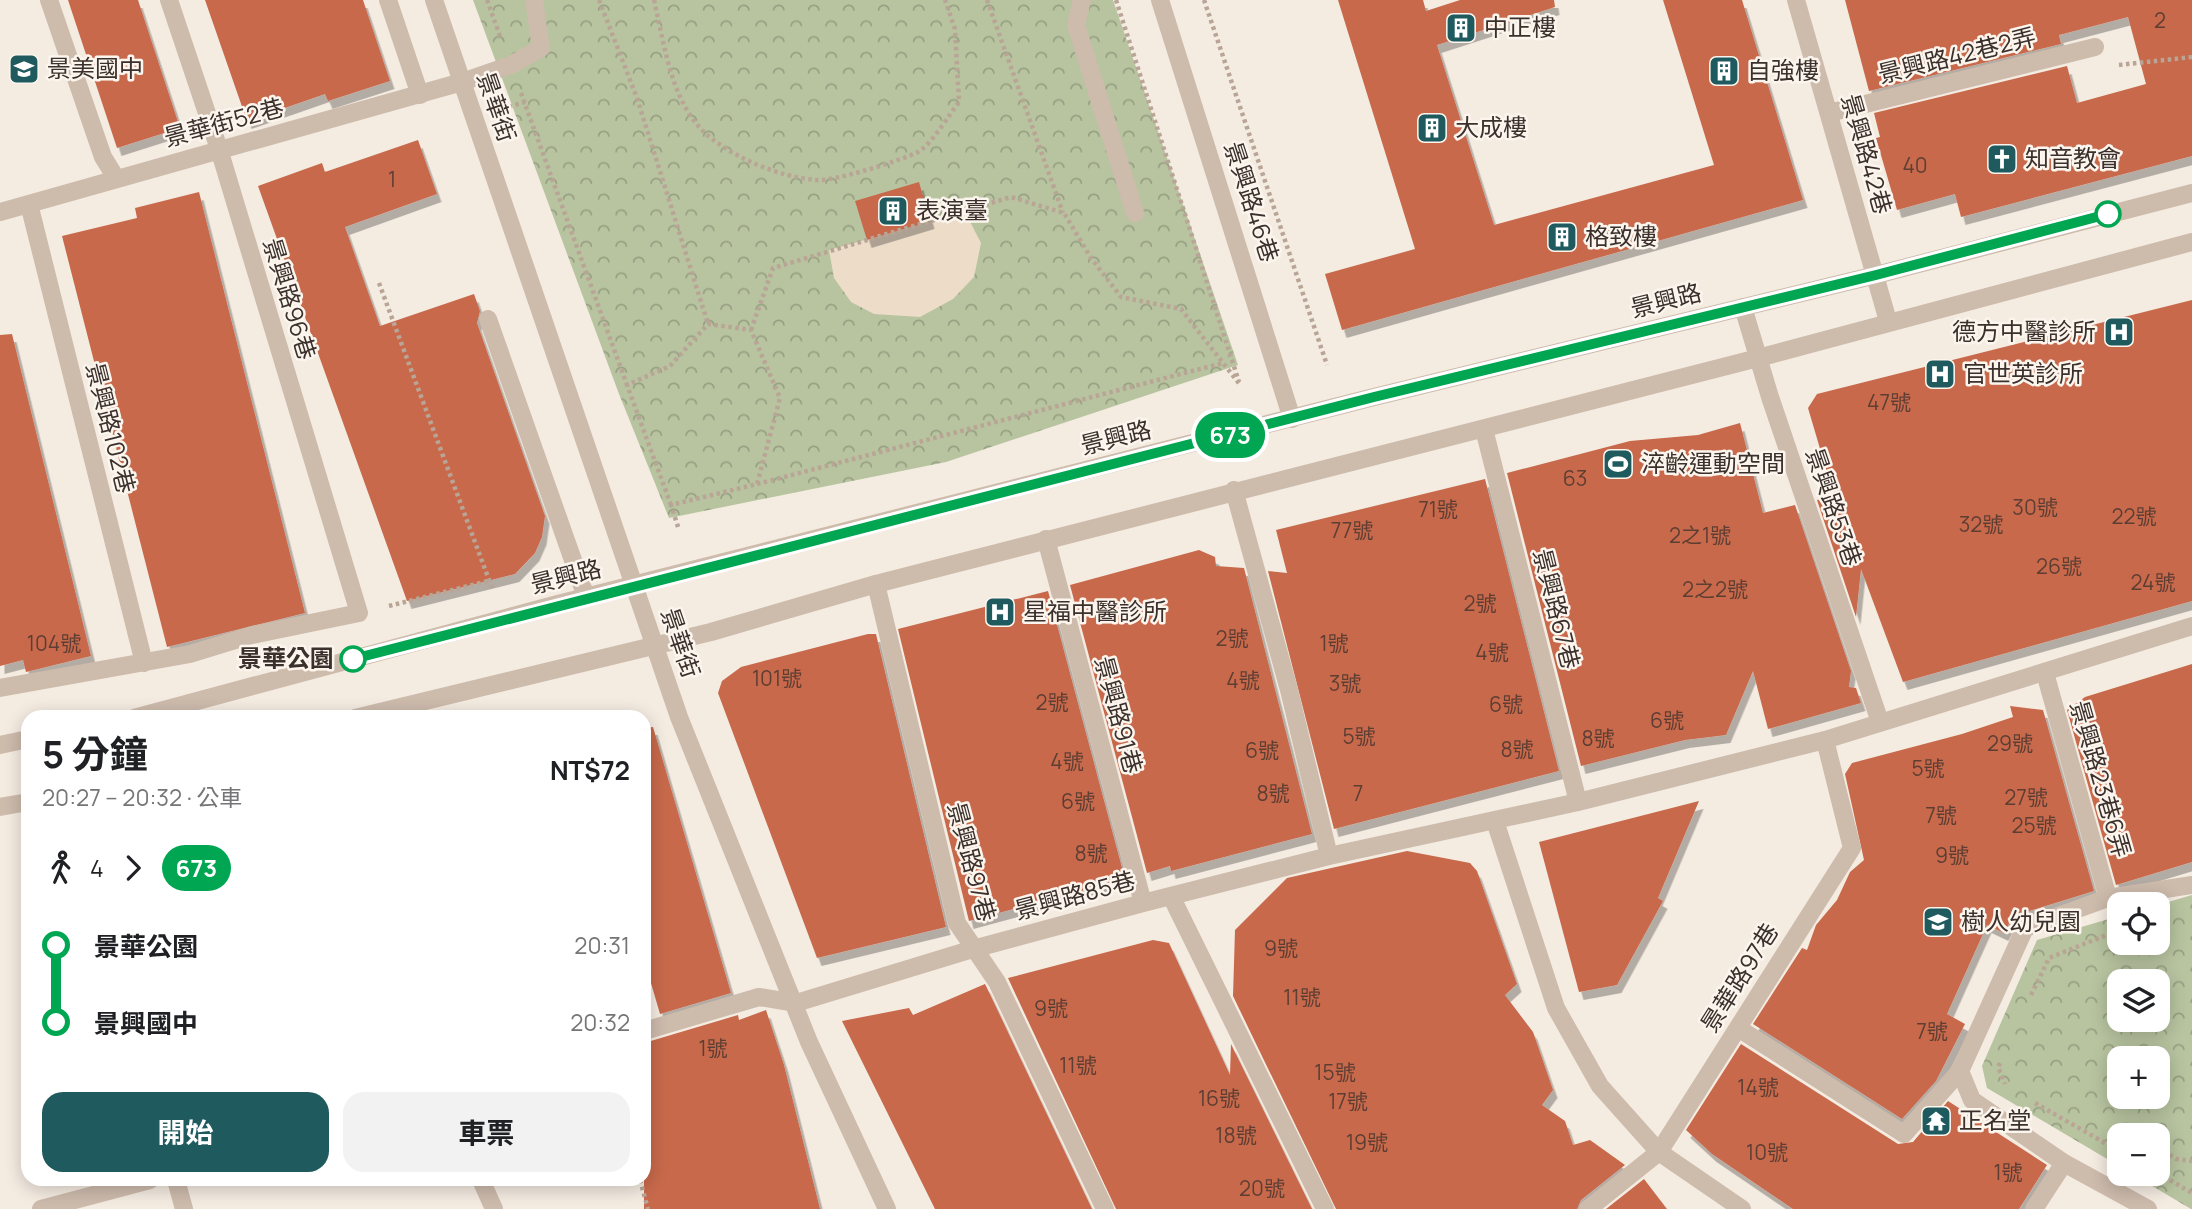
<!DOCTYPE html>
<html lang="zh-TW">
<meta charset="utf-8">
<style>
body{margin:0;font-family:Manrope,"Noto Sans TC",sans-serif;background:#f2f2f2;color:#202124;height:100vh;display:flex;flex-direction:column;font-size:26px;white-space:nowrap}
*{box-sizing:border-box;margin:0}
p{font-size:23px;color:#757577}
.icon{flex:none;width:38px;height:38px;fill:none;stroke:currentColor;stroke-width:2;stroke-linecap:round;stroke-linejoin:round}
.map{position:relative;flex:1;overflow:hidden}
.panel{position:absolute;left:21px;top:710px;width:630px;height:476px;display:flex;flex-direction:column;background:#fff;border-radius:21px;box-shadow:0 4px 18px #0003}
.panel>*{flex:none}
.badge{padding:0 14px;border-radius:23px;font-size:24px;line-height:46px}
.fabs{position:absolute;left:2107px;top:892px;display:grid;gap:14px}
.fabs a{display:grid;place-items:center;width:63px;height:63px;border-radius:14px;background:#fff;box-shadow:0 4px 18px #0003;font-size:35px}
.map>.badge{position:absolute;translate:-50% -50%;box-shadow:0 0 0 4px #fff}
.legs{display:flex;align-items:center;gap:10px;height:77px;padding:0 21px;font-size:23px}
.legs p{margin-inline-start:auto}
.headline{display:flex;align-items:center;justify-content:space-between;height:119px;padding:0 21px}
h1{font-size:38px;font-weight:700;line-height:52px}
.primary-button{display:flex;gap:14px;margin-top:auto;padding:14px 21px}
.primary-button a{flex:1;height:80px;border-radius:21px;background:#1f5a5e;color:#fff;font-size:28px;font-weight:700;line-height:80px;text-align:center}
.primary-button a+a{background:#f2f2f2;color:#202124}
ul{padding:0 21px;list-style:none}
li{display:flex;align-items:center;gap:24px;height:77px;font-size:26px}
li i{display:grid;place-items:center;width:10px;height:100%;margin:0 9px;background:currentColor}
li i::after{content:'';width:18px;height:18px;margin:-9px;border:5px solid;border-radius:50%;background:#fff}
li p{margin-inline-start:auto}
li:first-child i{background:linear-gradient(#0000 50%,currentColor 0)}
li:last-child i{background:linear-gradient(currentColor 50%,#0000 0)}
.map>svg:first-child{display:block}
</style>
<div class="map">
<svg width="2192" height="1209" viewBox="0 0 2192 1209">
<defs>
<pattern id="park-crowns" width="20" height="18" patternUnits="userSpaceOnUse" patternTransform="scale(1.75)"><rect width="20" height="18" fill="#b8c4a0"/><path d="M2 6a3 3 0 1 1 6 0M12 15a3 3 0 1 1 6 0" fill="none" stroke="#97a083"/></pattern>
<filter id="shadow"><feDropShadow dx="4.5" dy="8" stdDeviation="0" flood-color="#0004"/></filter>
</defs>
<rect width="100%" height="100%" fill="#f4ebe1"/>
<path fill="url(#park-crowns)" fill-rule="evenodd" d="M473 0H1113L1238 365 946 462 669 518 619 394Z
M2192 895V1209H2191L2132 1174H2158V1136H2119V1166L1987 1088 1982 1066 2037 940 2119 916V943H2158V905ZM2119 982H2158V1020H2119ZM2119 1059H2158V1097H2119Z"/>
<path fill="#ecdcc8" d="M965 212 981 243 974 277 953 299 920 317 874 314 851 302 834 278 829 250Z"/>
<path fill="#c8694b" filter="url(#shadow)" d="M68 0H138L180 128 117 148Z
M205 0H363L390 81 328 101 325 94 247 121Z
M1338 0H1423L1426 11 1460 0H1554L1555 7 1437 45 1494 225 1714 165 1663 0H1742L1803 200 1342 330 1325 274 1415 249Z
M1845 0H2192V156L1961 217 1955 194 1897 210 1876 138 1880 137 1874 113 2067 66 2077 103 2146 84 2128 17 2059 35 2061 44 1869 91Z
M418 140 437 194 345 227 380 326 474 294 480 311 477 323 545 516 542 537 535 553 515 574 407 601 258 186 322 163 325 172Z
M919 182 930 221 867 240 855 201Z
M199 192 305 613 167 647 62 236 137 218 135 208Z
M2192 300V601L1903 682 1861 569 1856 617 1817 500 1834 496 1808 408 1817 394Z
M12 334 91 656 26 672 23 660 0 666V335Z
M1740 423 1763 513 1795 505 1851 671 1849 687 1856 688 1861 703 1768 729 1753 671 1726 735 1685 740 1581 766 1507 473 1630 441 1698 435Z
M1485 479 1559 771 1334 829 1268 571 1287 573 1276 530Z
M1199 550 1215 557 1216 566 1244 568 1312 834 1171 871 1170 866 1147 873 1070 585Z
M1048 591 1125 879 969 921 898 629Z
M868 634H876L946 927 817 958 718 693 722 681 741 667Z
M2192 664V862L2116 885 2067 710 2085 697Z
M2010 706 2043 710 2094 891 2013 916 2004 933 1987 925 1947 1014 1965 1024 1936 1081 1902 1119 1753 1024 1802 948 1807 950 1816 925 1837 900 1850 872 1864 860 1845 774 1852 763 1962 734 2013 717Z
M653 727 731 993 660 1014 644 959V728Z
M1699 801 1658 898 1663 901 1617 985 1579 992 1539 842Z
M1407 851 1470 863 1477 871 1517 984 1505 995 1533 1032 1553 1090 1542 1105 1565 1121 1573 1145 1590 1140 1625 1165 1581 1200 1577 1209H1336L1233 996 1235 930 1287 878Z
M1153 940 1169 943 1230 1075 1231 1044 1312 1209H1116L1008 978Z
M985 984 987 988 1092 1209H935L842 1021 909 1008 913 1015Z
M766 1010 784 1065 820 1209H644V1043L738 1015 739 1020Z
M1741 1044 1898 1144 1913 1142 1948 1101 2047 1165 2019 1209H1793L1712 1154 1686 1130Z
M1644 1179 1667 1209H1606Z"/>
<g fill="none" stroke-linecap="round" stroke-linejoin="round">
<path stroke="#b9a596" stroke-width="4.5" stroke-dasharray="3.5 3.5" stroke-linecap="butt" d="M487 0 501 39
M599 0 637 98 708 324
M654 0C664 42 670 96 701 129 727 156 779 177 816 180 833 182 902 160 918 152 931 145 949 115 959 102L955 29 945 0
M987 0 1063 213
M1116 0 1239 382
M1204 0 1327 365
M2119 65 2192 57
M521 93 627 385
M502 109 525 102
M379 283 492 588
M751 330 773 268 1011 197 1064 213 1091 258 1121 297 1181 309 1241 386
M757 484 1223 363
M671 505 627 385 670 366 708 324 751 330 780 398 757 484 671 505 679 530
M389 606 488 581
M2031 995 2049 958 2119 930
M2000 1063 1998 1067 2005 1084
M2035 1103 2119 1151
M2158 1147 2176 1159 2192 1161
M2158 1173 2192 1193
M640 1180 648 1209"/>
<path stroke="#cdbbac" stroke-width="18" d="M388 0 420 95
M1082 0 1076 25 1135 213
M462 82 511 65 541 48 534 0
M1829 113 2095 47
M1743 307 1770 397 1880 722
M488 319 586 597
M2045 673 2108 898
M2148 1209 2064 1163 1972 1100 1960 1071 2025 928 2108 898 2192 885"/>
<path stroke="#cdbbac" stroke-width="18" d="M49 0 103 157 116 178
M434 0 679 717 809 1042 887 1209
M1160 0 1292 419
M1796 0 1888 321
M29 204 144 663
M0 212 462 82
M1484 429 1578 802
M1234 490 1289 690 1329 856
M1046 539 1143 903
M876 584 957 923 997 982 1105 1209
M0 688 190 654 252 635 359 613 219 149 169 0
M1495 821 1556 1008 1600 1086 1659 1152 1742 1209
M1171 896 1325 1209
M1738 1028 1904 1134 1960 1071
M644 1031 759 997 796 1003 973 949 1143 903 1329 856 1578 802 1825 740 2192 626
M176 1180 184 1209
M481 1180 494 1209
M41 1209 150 1180
M1588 1209 1659 1152 1852 848 1825 740
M2034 1209 2064 1163"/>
<path stroke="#cdbbac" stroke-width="18" d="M134 718 554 605 1374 397 1876 275 2192 193
M355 718 711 632 876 584 1758 358 2192 242
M0 745 28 739
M0 807 28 802"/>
</g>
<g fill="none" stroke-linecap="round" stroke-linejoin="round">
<g stroke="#fff" stroke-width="16">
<path id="line-1" d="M353 659 1374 397 1876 275 2108 214"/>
</g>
<use href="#line-1" stroke="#00a651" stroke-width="10"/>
</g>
<defs>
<g id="building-square" transform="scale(1.575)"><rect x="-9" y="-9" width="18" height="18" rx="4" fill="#1f5a5e" stroke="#fbf5ee"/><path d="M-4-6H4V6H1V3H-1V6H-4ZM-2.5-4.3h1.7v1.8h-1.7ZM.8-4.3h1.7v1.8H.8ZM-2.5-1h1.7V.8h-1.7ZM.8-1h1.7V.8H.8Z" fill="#fff"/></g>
<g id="school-square" transform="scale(1.575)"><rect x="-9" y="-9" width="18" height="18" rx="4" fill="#1f5a5e" stroke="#fbf5ee"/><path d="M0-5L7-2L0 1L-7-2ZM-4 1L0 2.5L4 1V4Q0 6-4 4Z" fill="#fff"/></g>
<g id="church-square" transform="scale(1.575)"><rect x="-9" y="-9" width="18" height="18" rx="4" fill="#1f5a5e" stroke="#fbf5ee"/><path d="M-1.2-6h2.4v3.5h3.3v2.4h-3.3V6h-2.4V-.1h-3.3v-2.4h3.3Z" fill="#fff"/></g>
<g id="hospital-square" transform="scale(1.575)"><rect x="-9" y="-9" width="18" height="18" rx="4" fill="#1f5a5e" stroke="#fbf5ee"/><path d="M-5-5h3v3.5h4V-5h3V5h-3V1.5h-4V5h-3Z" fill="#fff"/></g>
<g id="stadium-square" transform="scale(1.575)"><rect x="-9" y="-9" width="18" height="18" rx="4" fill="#1f5a5e" stroke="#fbf5ee"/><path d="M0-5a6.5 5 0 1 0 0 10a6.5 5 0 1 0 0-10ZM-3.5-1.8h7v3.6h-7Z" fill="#fff"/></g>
<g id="temple-square" transform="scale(1.575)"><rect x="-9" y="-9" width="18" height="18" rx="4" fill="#1f5a5e" stroke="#fbf5ee"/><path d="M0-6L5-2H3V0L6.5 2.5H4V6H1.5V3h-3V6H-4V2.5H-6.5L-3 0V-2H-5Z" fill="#fff"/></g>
</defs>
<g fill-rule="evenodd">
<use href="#building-square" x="1461" y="28"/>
<use href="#school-square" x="24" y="69"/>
<use href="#building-square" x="1724" y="71"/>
<use href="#building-square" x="1432" y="128"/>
<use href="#church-square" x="2002" y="159"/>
<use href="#building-square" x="893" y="211"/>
<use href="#building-square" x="1562" y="237"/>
<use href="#hospital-square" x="2119" y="332"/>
<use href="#hospital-square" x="1940" y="374"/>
<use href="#stadium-square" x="1618" y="464"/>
<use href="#hospital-square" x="1000" y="612"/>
<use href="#school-square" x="1938" y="922"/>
<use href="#temple-square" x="1936" y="1121"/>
</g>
<g fill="#fff" stroke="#00a651" stroke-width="3.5">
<circle cx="2108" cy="214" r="12"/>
<circle cx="353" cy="659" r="12"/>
</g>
<g text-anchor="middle" stroke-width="5" stroke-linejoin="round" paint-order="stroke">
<g font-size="21" fill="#5e3e33">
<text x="2160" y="28">2</text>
<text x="1915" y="173">40</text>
<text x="392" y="187">1</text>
<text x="1889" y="410">47號</text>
<text x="1575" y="486">63</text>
<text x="2035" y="515">30號</text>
<text x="1438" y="517">71號</text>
<text x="2134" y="524">22號</text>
<text x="1981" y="532">32號</text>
<text x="1352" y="538">77號</text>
<text x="1700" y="543">2之1號</text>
<text x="2059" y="574">26號</text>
<text x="2153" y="590">24號</text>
<text x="1715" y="597">2之2號</text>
<text x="1480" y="611">2號</text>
<text x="1232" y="646">2號</text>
<text x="54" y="651">104號</text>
<text x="1334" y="651">1號</text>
<text x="1492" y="660">4號</text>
<text x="777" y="686">101號</text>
<text x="1243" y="688">4號</text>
<text x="1345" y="691">3號</text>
<text x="1052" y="710">2號</text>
<text x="1506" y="712">6號</text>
<text x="1667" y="728">6號</text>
<text x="1359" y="744">5號</text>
<text x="1598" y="746">8號</text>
<text x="2010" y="751">29號</text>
<text x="1517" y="757">8號</text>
<text x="1262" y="758">6號</text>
<text x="1067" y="769">4號</text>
<text x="1928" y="776">5號</text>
<text x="1273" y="801">8號</text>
<text x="1358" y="801">7</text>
<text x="2026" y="805">27號</text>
<text x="1078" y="809">6號</text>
<text x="1941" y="823">7號</text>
<text x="2034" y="833">25號</text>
<text x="1091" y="861">8號</text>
<text x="1952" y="863">9號</text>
<text x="1281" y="956">9號</text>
<text x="1302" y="1005">11號</text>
<text x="1051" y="1016">9號</text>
<text x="1932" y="1039">7號</text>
<text x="713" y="1056">1號</text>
<text x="1078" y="1073">11號</text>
<text x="1335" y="1080">15號</text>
<text x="1758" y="1095">14號</text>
<text x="1219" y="1106">16號</text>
<text x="1348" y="1109">17號</text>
<text x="1236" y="1143">18號</text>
<text x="1367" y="1150">19號</text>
<text x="1767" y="1160">10號</text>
<text x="2008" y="1180">1號</text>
<text x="1262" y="1196">20號</text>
</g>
<g font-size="24" fill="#3b302b" stroke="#fbf5ee" text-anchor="start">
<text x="1484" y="36">中正樓</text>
<text x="47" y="77">景美國中</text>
<text x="1747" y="79">自強樓</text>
<text x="1455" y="136">大成樓</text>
<text x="2025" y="167">知音教會</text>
<text x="916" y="219">表演臺</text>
<text x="1585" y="245">格致樓</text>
<text x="2096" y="340" text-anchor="end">德方中醫診所</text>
<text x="1963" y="382">官世英診所</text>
<text x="1641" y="472">淬齡運動空間</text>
<text x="1023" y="620">星福中醫診所</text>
<text x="1961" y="930">樹人幼兒園</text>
<text x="1959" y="1129">正名堂</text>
</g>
<g font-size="24" fill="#3b302b" stroke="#fbf5ee">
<text transform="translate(1957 56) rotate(-14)" y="8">景興路42巷2弄</text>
<text transform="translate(496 107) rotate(71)" y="8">景華街</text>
<text transform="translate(224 123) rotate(-15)" y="8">景華街52巷</text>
<text transform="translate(1866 154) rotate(74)" y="8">景興路42巷</text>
<text transform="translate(1251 202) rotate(72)" y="8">景興路46巷</text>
<text transform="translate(289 299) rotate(73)" y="8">景興路96巷</text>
<text transform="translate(1666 301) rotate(-14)" y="8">景興路</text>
<text transform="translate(110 428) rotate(76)" y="8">景興路102巷</text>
<text transform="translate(1116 438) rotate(-14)" y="8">景興路</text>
<text transform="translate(1833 507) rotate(71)" y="8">景興路53巷</text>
<text transform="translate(566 577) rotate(-14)" y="8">景興路</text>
<text transform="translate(1556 609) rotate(76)" y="8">景興路67巷</text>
<text transform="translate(680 643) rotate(71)" y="8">景華街</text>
<text transform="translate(1118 715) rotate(75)" y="8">景興路91巷</text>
<text transform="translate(2100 779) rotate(74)" y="8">景興路23巷6弄</text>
<text transform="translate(971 862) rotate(75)" y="8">景興路97巷</text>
<text transform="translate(1075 896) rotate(-15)" y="8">景興路85巷</text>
<text transform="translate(1740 978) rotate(-58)" y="8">景華路97巷</text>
</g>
<g font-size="24" font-weight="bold" fill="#3b302b" stroke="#fbf5ee" text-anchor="end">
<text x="334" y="667">景華公園</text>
</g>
</g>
</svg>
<div class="fabs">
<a><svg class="icon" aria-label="locate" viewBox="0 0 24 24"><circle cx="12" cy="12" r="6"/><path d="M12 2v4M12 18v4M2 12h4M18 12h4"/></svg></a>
<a><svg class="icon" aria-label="layers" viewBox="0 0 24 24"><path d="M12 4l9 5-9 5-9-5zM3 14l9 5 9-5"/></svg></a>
<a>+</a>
<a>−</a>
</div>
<b class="badge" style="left:1230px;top:435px;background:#00a651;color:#fff">673</b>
<section class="panel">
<div class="headline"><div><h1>5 分鐘</h1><p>20:27 – 20:32 · 公車</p></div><b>NT$72</b></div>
<div class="legs"><svg class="icon" aria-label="walk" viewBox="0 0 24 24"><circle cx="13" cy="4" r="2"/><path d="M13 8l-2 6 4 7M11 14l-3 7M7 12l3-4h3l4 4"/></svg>4<svg class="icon" aria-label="forward" viewBox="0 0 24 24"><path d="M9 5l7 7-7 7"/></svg><b class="badge" style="background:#00a651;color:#fff">673</b></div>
<ul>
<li><i style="color:#00a651"></i><b>景華公園</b><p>20:31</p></li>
<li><i style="color:#00a651"></i><b>景興國中</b><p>20:32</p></li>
</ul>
<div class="primary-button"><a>開始</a><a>車票</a></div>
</section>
</div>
